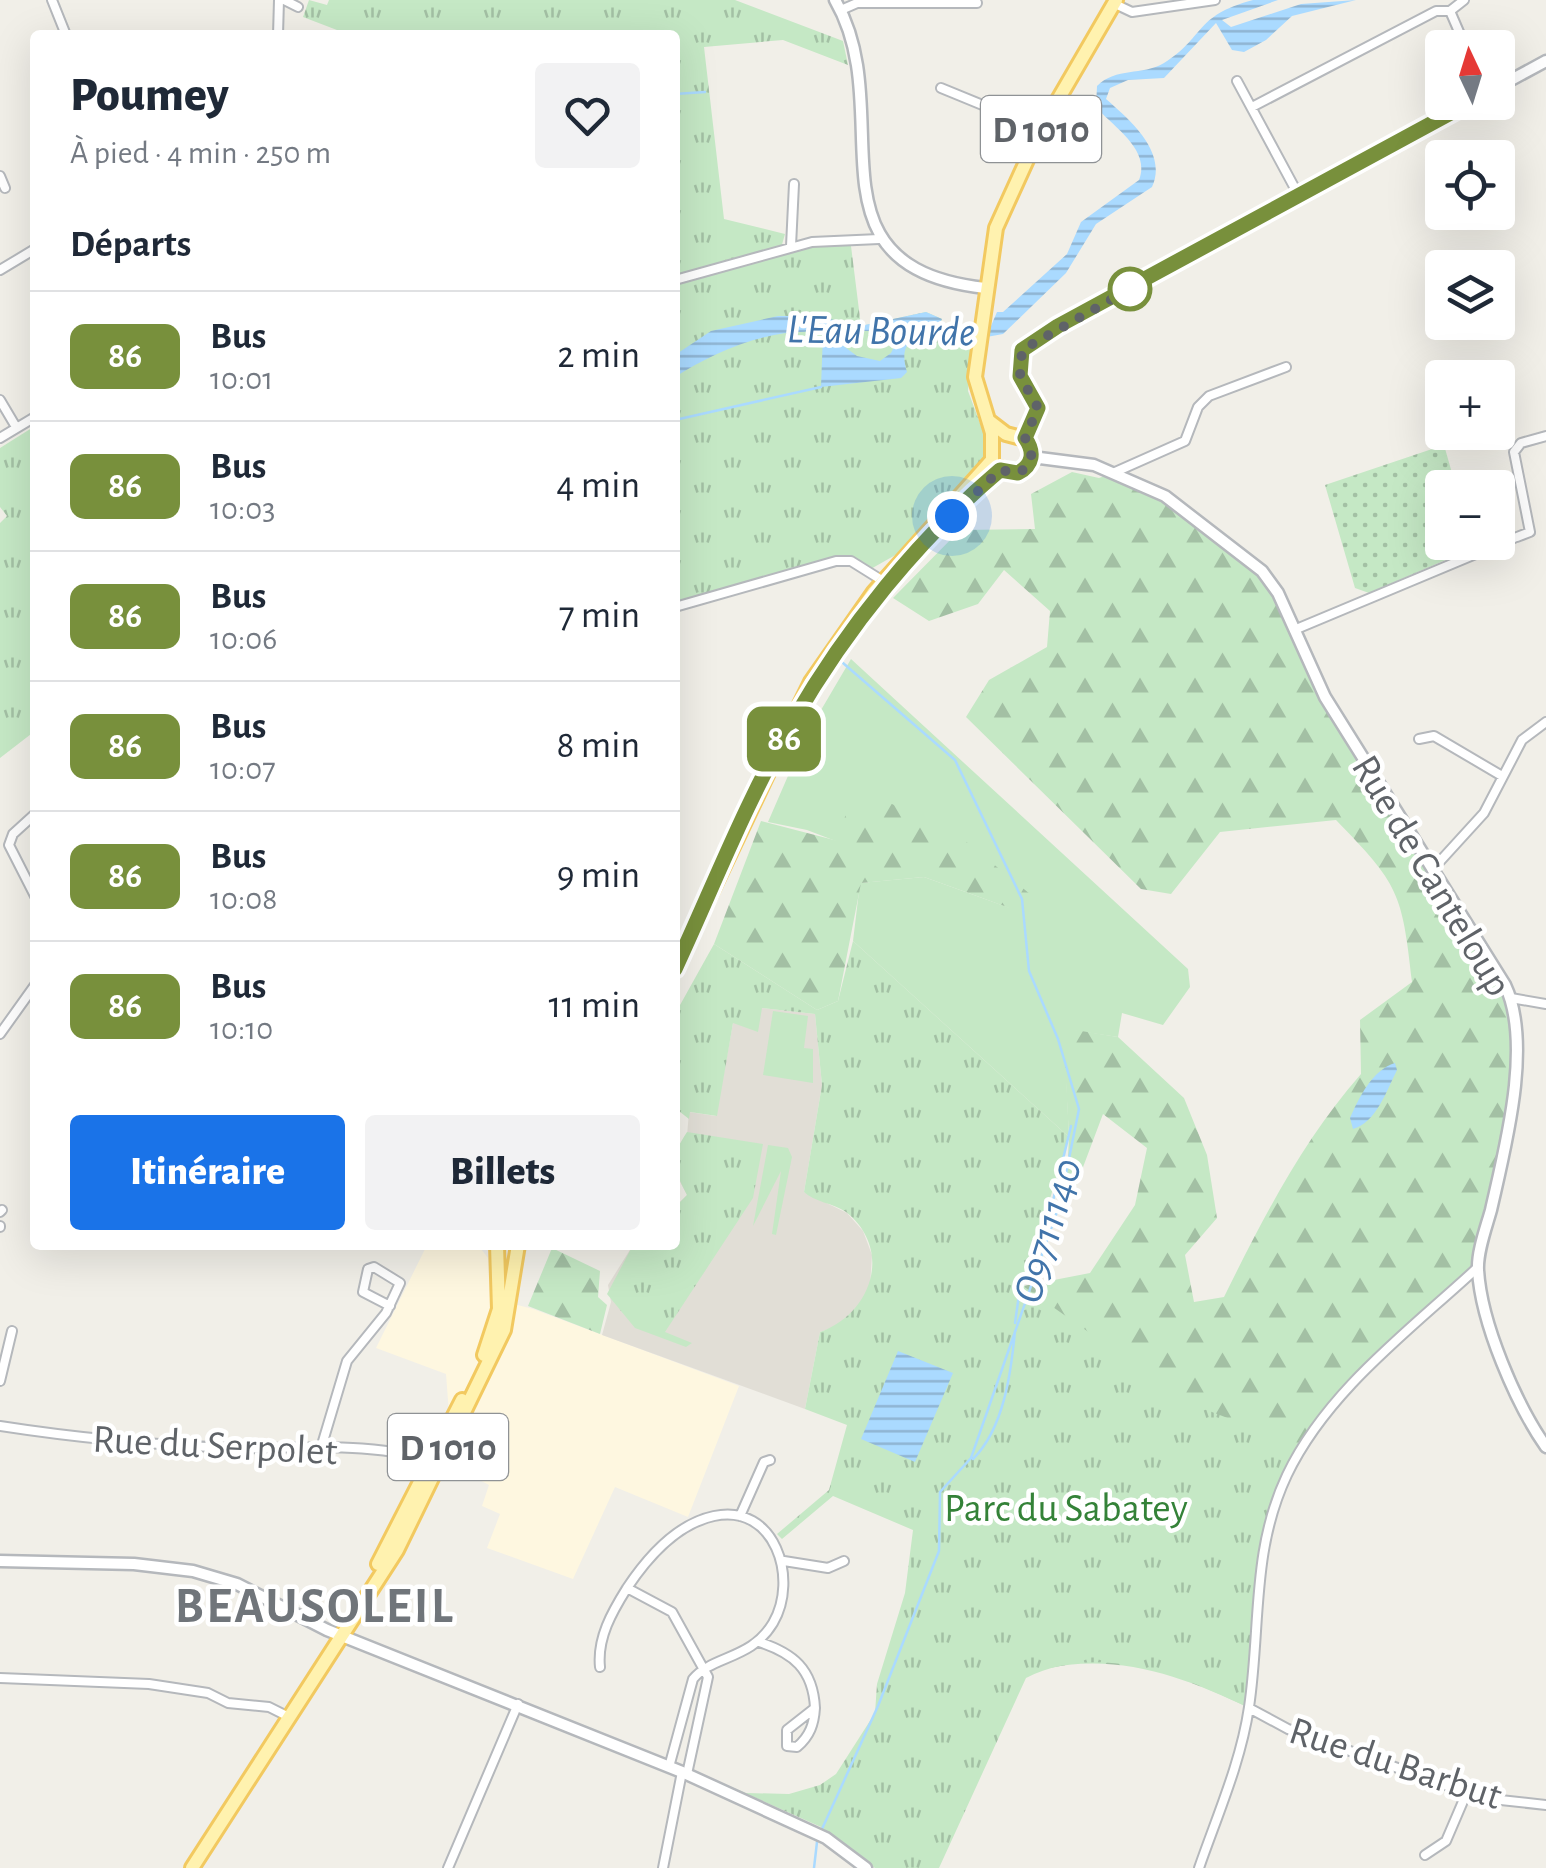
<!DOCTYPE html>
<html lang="fr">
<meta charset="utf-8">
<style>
body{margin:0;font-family:"Alegreya Sans",sans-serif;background:#f2f2f3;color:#1f2937;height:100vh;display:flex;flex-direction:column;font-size:38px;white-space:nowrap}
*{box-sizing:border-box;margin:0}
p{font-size:32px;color:#747a83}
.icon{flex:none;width:55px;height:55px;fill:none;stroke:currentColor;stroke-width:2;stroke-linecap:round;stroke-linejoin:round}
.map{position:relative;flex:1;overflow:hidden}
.details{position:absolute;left:30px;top:30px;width:650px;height:1220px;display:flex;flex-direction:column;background:#fff;border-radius:10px;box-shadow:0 10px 40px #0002}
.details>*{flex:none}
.badge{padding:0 20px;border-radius:15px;font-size:35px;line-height:65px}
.needle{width:65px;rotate:356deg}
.controls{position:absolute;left:1425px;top:30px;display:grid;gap:20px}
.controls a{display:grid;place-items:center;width:90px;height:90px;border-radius:10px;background:#fff;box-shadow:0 10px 40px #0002;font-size:50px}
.you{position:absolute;width:50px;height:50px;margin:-25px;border:8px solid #fff;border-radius:50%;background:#1a73e8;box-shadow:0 0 0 15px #1a73e833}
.map>.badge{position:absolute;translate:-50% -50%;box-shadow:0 0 0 5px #fff}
h2{padding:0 40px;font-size:38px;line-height:90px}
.round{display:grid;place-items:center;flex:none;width:105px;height:105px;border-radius:10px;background:#f2f2f3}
.overview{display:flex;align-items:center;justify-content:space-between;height:170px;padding:0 40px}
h1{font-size:48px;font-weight:800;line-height:75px}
.primary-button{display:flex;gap:20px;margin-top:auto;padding:20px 40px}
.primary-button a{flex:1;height:115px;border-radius:10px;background:#1a73e8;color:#fff;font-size:40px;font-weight:800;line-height:115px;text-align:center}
.primary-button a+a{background:#f2f2f3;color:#1f2937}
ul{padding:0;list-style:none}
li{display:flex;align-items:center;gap:30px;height:130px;padding:0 40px;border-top:2px solid #e0e1e3}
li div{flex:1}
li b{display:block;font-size:38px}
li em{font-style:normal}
li .badge{min-width:110px;font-weight:700;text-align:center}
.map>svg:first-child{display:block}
</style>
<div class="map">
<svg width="1546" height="1868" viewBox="0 0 1546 1868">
<defs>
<pattern id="forest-firs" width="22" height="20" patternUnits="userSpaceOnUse" patternTransform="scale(2.5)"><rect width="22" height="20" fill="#c5e8c5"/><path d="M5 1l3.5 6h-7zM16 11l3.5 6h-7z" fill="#a3c0a4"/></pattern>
<pattern id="park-tufts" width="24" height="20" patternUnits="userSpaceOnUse" patternTransform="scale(2.5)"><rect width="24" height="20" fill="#c5e8c5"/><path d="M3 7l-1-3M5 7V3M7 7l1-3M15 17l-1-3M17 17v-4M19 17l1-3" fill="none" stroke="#a3c0a4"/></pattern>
<pattern id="garden-dots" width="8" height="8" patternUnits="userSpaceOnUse" patternTransform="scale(2.5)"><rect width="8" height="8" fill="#c5e8c5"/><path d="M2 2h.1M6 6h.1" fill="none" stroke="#a3c0a4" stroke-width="1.8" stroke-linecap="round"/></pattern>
<pattern id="water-rules" width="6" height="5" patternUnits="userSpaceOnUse" patternTransform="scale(2.5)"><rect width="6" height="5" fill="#aadaff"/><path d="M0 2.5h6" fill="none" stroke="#8eb4d2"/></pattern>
</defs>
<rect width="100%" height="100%" fill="#f1efe8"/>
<path fill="#fef7e0" d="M427 1245H478L488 1258 490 1298 533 1309 739 1386 688 1517 615 1487 573 1579 487 1548 500 1514 482 1506 489 1485 453 1466 446 1374 376 1348Z"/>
<path fill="#e1ded6" d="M761 1008 815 1014 822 1085 804 1192 847 1213 863 1231 872 1255 870 1287 861 1304 837 1326 820 1332 805 1409 602 1335 611 1302 608 1285 633 1245H675V1207L687 1195 675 1172V1149L687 1136 689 1112 716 1116 733 1023Z"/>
<path fill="#c5e8c5" d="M851 659 1188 969 1190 987 1163 1025 1122 1013 1118 1037 1064 1029 1069 1137 853 941 860 883 924 877 1010 908 807 830 768 822 804 739Z
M773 1011 808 1016 804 1048 813 1049V1083L763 1075Z
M768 1145 788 1148 792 1157 776 1235 772 1234 781 1171 753 1226Z"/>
<path fill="url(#forest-firs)" d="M1072 472 1099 478 1113 473 1165 496 1262 571 1325 697 1505 985 1517 1031 1503 1156 1477 1268 1383 1352 1303 1447 1287 1475 1258 1565 1249 1708C1185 1677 1117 1652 1045 1669L1023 1286 1090 1273 1135 1205 1147 1148 1103 1114 1065 1215 1069 1137 1063 1028 1118 1037 1184 1098 1207 1155 1217 1218 1185 1255 1194 1302 1224 1297C1263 1218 1303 1140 1361 1074L1360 1020 1412 982C1402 892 1399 885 1336 820L1220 832 1171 894 1141 889 966 717 989 680 1047 647 1050 611 1004 570 978 604 929 621 893 598 960 530 1035 529 1031 494Z
M892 804 958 835 1036 899 1010 908 924 877 861 883 838 1001 817 1010 714 944 761 821 838 841 848 806Z
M552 1248 600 1271 598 1297 607 1305 600 1334 528 1306Z"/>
<path fill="url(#park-tufts)" d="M309 0 327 5 329 0H735L843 41 848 65 783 40 704 47 724 219 785 234 781 248 850 238 861 326 926 312 942 319 936 334 972 345 968 391 987 442 980 470 906 549 869 570 836 561 675 607V35H350L303 17Z
M35 426V731L0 758V523L7 516 0 507V448Z
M853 941 1069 1137 1023 1286 1191 1404 1303 1447C1255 1532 1255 1614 1249 1708 1182 1675 1098 1642 1026 1678L939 1868H875L821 1827 729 1786 746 1793 789 1794 820 1785 836 1774 875 1713 877 1684 905 1593 913 1530 833 1496 782 1539 777 1534 829 1490 847 1425 805 1409 820 1332C871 1314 894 1250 846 1212 833 1203 814 1202 804 1192L822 1085 815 1014 762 1008 758 1032 733 1023 717 1116 690 1112 689 1119 675 1108V1014L714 944 817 1010 838 1001Z
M687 1132 763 1144 753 1198 665 1332 692 1343 686 1347 635 1328 607 1294 633 1245H675V1207L687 1195C672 1166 670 1158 687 1132Z"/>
<path fill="url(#garden-dots)" d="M1444 445 1456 487 1442 488V542L1470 543 1471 549 1369 593 1355 588 1325 485Z"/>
<path fill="url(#water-rules)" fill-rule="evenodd" d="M1253 0H1278L1222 20 1231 27 1301 4 1356 0 1292 16 1266 40 1244 52 1232 50 1216 23 1164 78 1128 80 1110 88 1106 99C1130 120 1168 152 1152 187L1096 224 1066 273 1003 334 970 340 956 335 959 328 991 326 997 312H1003L1067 254 1081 222 1139 180C1151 149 1113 127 1096 107L1097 86C1116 67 1142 76 1164 63 1205 38 1193 16 1253 0Z
M926 312 942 319 937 328 929 324C910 340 899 346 907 372L901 378 821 387 823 333C774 326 716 351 675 377V355L711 331 778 316H817L860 326ZM906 323 891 353 880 361 857 356 838 342V331H875Z
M1395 1063 1397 1070C1387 1090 1376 1123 1353 1129L1350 1118C1359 1098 1372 1070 1395 1063Z
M898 1351 953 1373 915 1462 861 1439Z"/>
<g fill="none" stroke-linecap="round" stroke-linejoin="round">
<path stroke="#aadaff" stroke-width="2.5" d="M675 94 705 92
M938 322 958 330
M675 420 821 387
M1015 1323 1019 1295 1050 1213 1071 1126
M973 1459C1004 1428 1011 1373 1015 1331
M822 1829 878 1706 939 1551 940 1492 971 1458 1060 1203 1079 1109 1058 1039 1029 971 1022 899 955 760 843 663
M814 1868 817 1842"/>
<g stroke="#b5b8bc" stroke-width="12">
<path id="minor" d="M52 0 66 35
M284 0 298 7
M1464 0 1450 11 1466 48
M1115 4 1132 12 1215 0
M841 10 857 3H977
M278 35 279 0
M1237 81 1299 196
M941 88 1041 129
M1252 107 1436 11H1450
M0 176 5 188
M791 246 794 184
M0 270 35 249
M675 280 812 242 879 239
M0 400 16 427
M0 438 35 417
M1113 473 1185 441 1198 407 1209 396 1286 367
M1517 537 1530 532 1514 452 1521 443 1546 436
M675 607 836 561H851L883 581
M1294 630 1514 538
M1419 739 1434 736 1502 776
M35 814 13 834 9 845 35 896
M1432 870 1484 813 1522 740 1546 722
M1511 998 1546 1004
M0 1034 35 985
M0 1212 2 1210
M0 1226V1227
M0 1381 12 1331
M0 1426C77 1438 152 1445 231 1448 280 1450 388 1439 430 1464
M321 1448 347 1361 386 1313 400 1283 374 1267 368 1269 363 1292 390 1306
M740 1516 764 1462 770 1460
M784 1561 828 1568 844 1561
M627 1588 672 1612 708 1677 687 1774
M759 1642C793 1653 813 1669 815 1708L787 1730V1746L797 1747C810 1736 814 1724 815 1708
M600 1667C597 1638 612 1612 627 1588 647 1558 676 1524 714 1516 775 1503 799 1579 773 1623 751 1660 713 1655 693 1679L669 1767
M0 1678 149 1684 208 1693 228 1703 269 1707 287 1716
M1249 1708 1288 1729 1482 1798 1546 1805
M1425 1855 1446 1841 1467 1792
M448 1868 518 1704
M663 1868 682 1772
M1199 1868C1217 1816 1241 1762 1249 1707 1261 1627 1251 1551 1287 1475 1327 1391 1410 1330 1477 1268"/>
</g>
<g stroke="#b5b8bc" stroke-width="15">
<path id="tertiary" d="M835 0C901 113 797 267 985 288
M1498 87 1546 61
M1025 439 1039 408C1032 382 1005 368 1030 342L1470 102
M1032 457 1094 465 1165 496 1262 571 1278 593 1325 697 1505 985C1533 1044 1505 1148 1491 1210 1486 1228 1477 1252 1478 1270 1481 1323 1516 1404 1546 1447
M0 1561 134 1564 193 1571 237 1584 327 1630 682 1772 826 1838 866 1868"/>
</g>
<g stroke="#f2c960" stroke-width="18">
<path id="primary" d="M989 421 1006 434 1025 439 1032 452 1027 467 1018 473 996 467
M971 496 1000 471
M791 723 811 682 874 592 992 460V433L975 377 996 228 1041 129 1116 0
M675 969 794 718
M484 1355 499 1309 497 1245
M378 1564 462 1400
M192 1868 397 1550 504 1330 518 1245"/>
</g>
<use href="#minor" stroke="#fff" stroke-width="8"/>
<use href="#tertiary" stroke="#fff" stroke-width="10"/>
<use href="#primary" stroke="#fff2af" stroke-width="12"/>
</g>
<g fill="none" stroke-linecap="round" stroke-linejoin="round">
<g stroke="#fff" stroke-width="22">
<path id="line" d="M675 969C713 887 747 799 793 721 846 629 918 539 1000 470L1018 473C1033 465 1035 452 1025 438L1038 408 1020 376 1022 350 1058 326 1471 102"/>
</g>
<use href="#line" stroke="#78903c" stroke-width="15"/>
<path stroke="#5f6368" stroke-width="10" stroke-dasharray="0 18" d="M952 516 1000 470 1018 473C1033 465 1035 452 1025 438L1038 408 1020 376 1022 350 1130 289"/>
</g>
<circle fill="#fff" stroke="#78903c" stroke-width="5" cx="1130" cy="289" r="20"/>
<g text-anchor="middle" stroke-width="9" stroke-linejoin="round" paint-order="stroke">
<g fill="#fff" stroke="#8f9295" stroke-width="2.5">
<rect x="981" y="96" width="120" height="66" rx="8"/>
<rect x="388" y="1414" width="120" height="66" rx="8"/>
</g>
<g font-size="38" font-weight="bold" fill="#5f6368">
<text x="1041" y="142">D 1010</text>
<text x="448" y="1460">D 1010</text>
</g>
<g font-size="40" fill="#5f6368" stroke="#fff">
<text transform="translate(1433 875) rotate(59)" y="14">Rue de Canteloup</text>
<text transform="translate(215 1444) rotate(3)" y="14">Rue du Serpolet</text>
<text transform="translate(1396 1762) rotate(18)" y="14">Rue du Barbut</text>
</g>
<g font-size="40" fill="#348238" stroke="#fff">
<text x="1066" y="1521">Parc du Sabatey</text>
</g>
<g font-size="42" font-style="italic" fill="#4174aa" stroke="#fff">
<text transform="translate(881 329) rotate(1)" y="15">L'Eau Bourde</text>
<text transform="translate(1046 1230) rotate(-73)" y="15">O9711140</text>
</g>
<g font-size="50" font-weight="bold" letter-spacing="2.5" fill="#70757a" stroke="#fff">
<text x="315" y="1622">BEAUSOLEIL</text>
</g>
</g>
</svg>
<div class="controls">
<a><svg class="needle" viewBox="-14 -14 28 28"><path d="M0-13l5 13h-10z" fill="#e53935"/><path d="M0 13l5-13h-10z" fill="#747a83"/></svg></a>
<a><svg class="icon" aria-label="locate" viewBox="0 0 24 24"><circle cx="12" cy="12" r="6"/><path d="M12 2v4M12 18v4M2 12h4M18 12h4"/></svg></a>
<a><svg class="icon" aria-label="layers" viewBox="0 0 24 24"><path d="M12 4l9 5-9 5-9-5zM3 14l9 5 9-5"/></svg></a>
<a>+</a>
<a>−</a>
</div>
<div class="you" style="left:952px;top:516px"></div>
<b class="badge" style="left:784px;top:739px;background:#78903c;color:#fff">86</b>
<section class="details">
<div class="overview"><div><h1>Poumey</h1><p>À pied · 4 min · 250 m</p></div><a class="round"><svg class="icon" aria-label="heart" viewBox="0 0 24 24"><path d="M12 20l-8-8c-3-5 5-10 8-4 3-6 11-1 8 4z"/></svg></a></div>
<h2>Départs</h2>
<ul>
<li><span class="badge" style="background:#78903c;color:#fff">86</span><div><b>Bus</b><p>10:01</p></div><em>2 min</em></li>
<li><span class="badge" style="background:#78903c;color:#fff">86</span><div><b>Bus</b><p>10:03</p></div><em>4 min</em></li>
<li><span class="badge" style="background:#78903c;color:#fff">86</span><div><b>Bus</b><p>10:06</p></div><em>7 min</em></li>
<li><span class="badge" style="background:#78903c;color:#fff">86</span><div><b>Bus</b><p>10:07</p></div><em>8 min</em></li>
<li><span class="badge" style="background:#78903c;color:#fff">86</span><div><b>Bus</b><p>10:08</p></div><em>9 min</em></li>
<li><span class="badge" style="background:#78903c;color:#fff">86</span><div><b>Bus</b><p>10:10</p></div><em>11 min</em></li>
</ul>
<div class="primary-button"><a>Itinéraire</a><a>Billets</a></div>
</section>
</div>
